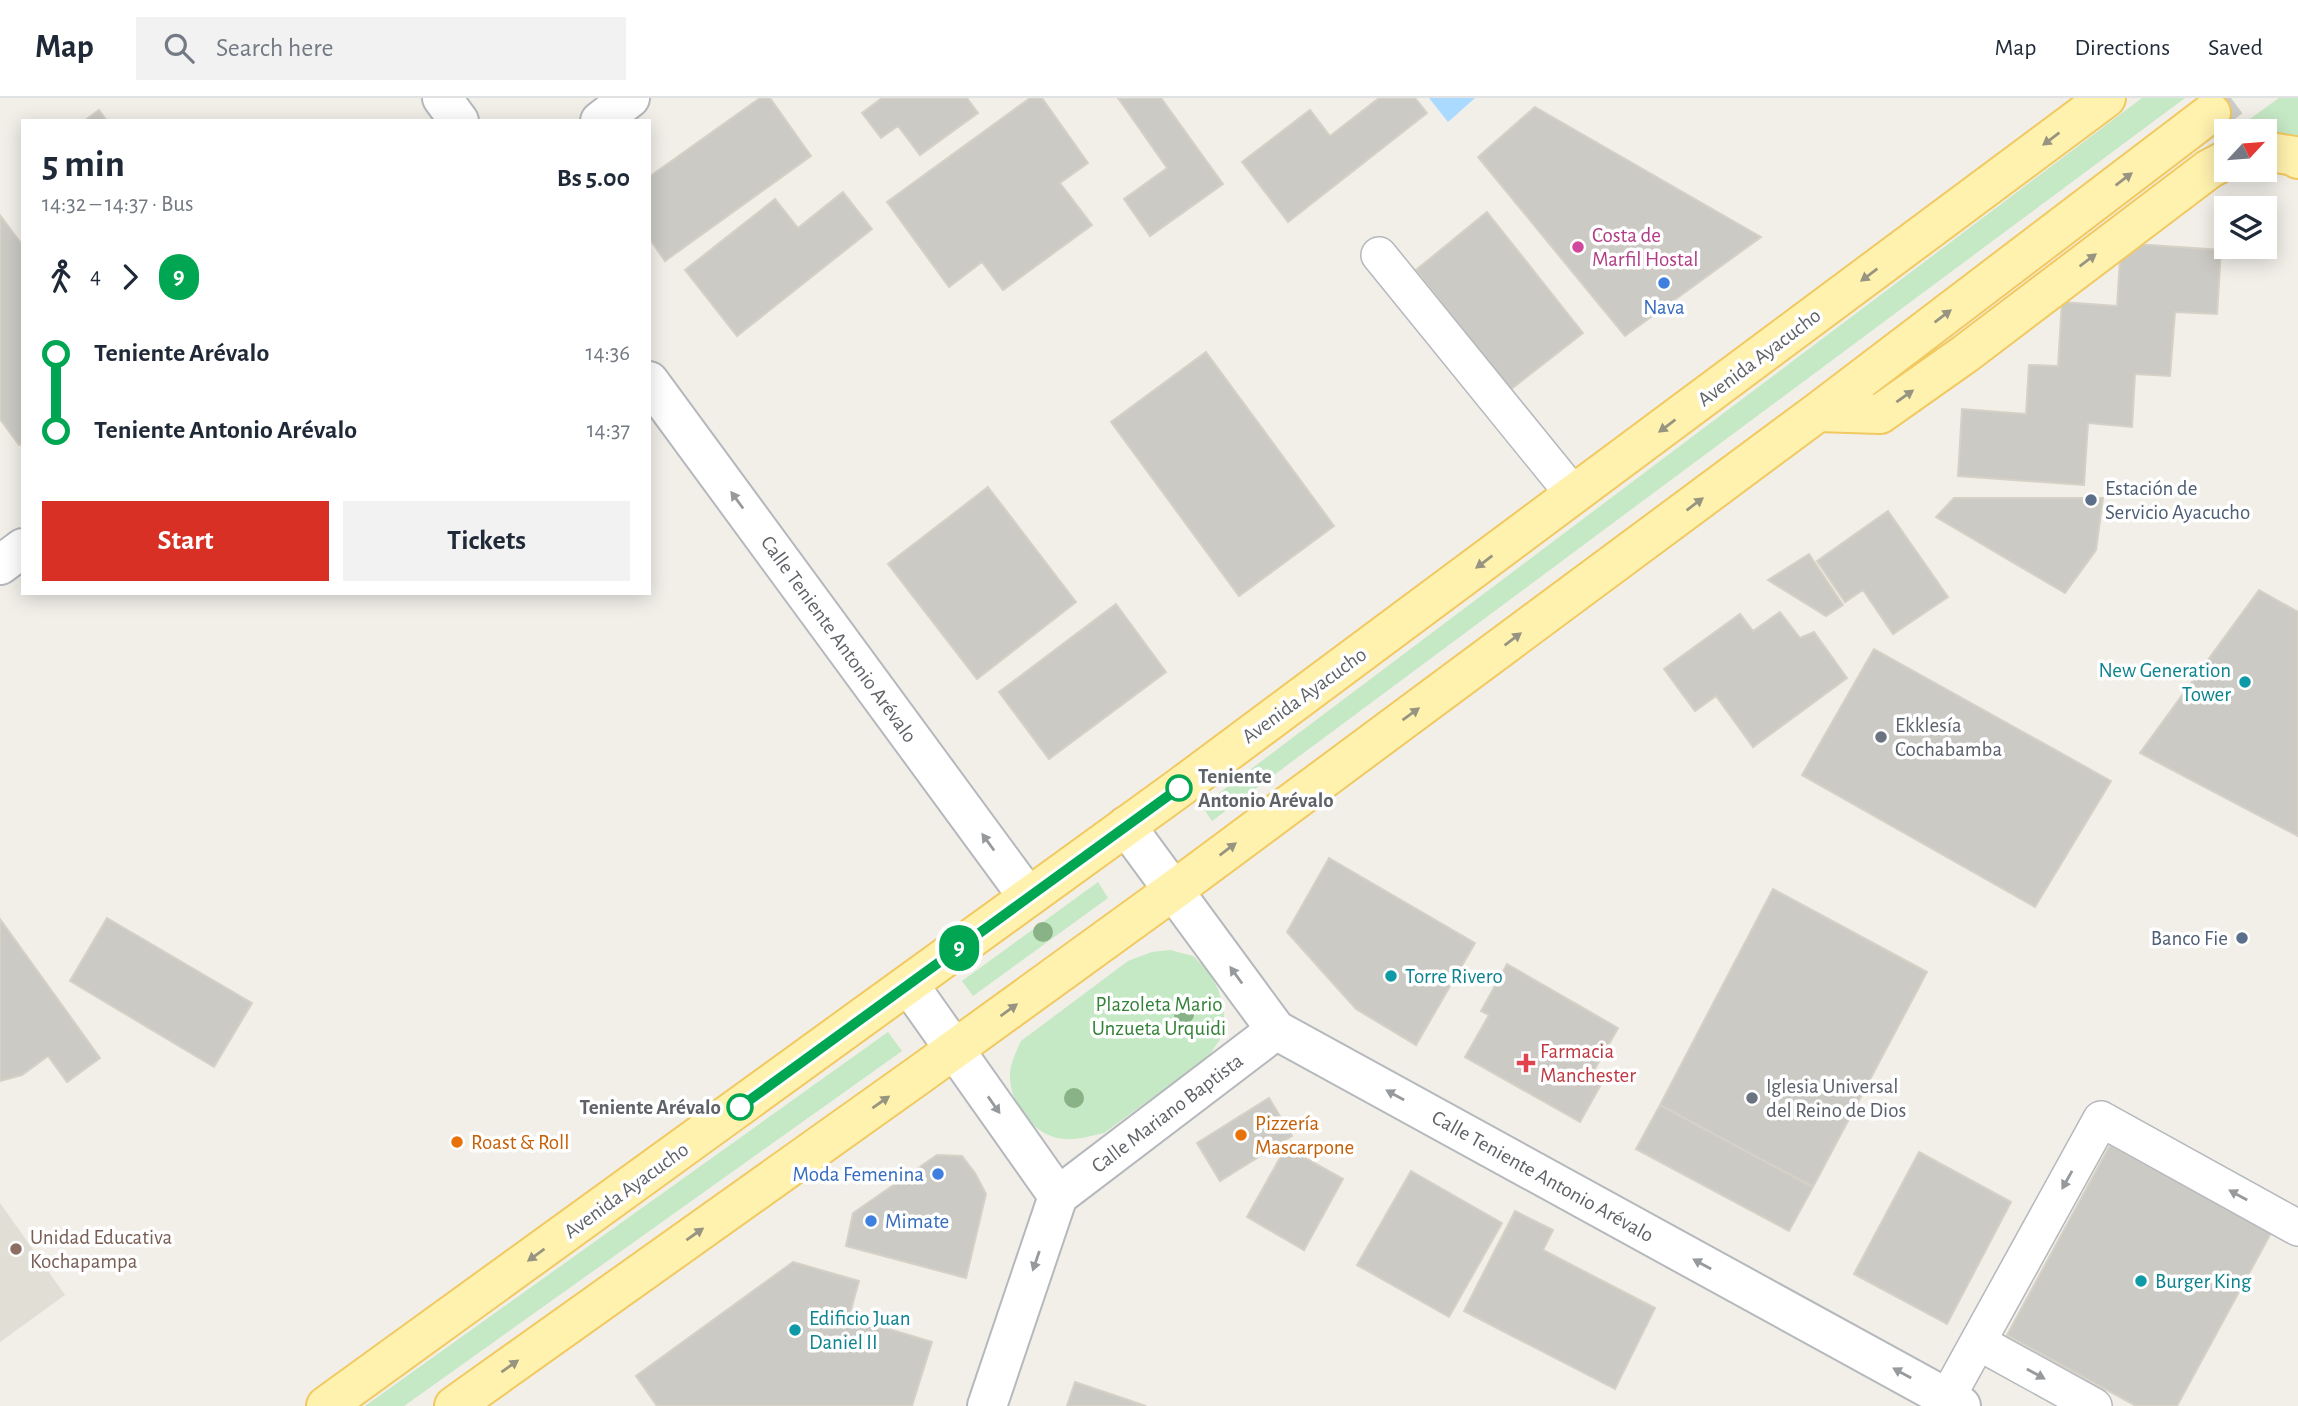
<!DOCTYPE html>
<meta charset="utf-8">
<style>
body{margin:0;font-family:"Alegreya Sans",sans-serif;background:#f2f2f3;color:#1f2937;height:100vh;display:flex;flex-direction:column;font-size:26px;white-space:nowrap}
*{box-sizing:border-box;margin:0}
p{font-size:23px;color:#747a83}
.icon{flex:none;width:38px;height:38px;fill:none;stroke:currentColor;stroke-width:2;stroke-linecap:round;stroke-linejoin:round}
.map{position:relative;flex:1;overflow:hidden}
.side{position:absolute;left:21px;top:21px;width:630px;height:476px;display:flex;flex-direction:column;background:#fff;border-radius:0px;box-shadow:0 4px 18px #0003}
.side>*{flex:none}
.badge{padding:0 14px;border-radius:23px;font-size:24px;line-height:46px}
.needle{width:46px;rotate:64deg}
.tools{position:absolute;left:2214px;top:21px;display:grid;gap:14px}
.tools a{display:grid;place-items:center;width:63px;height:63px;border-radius:0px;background:#fff;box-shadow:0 4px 18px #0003;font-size:35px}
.map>.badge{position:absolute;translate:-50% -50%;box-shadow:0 0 0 4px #fff}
.legs{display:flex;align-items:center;gap:10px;height:77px;padding:0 21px;font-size:23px}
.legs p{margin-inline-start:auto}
.headline{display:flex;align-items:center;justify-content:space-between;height:119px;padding:0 21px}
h1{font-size:38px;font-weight:700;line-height:52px}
.cta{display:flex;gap:14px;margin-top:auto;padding:14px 21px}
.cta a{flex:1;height:80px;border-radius:0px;background:#d93025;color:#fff;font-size:28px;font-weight:700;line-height:80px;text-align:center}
.cta a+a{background:#f2f2f3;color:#1f2937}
ul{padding:0 21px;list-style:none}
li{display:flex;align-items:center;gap:24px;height:77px;font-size:26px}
li i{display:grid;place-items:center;width:10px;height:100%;margin:0 9px;background:currentColor}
li i::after{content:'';width:18px;height:18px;margin:-9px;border:5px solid;border-radius:50%;background:#fff}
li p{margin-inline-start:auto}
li:first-child i{background:linear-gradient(#0000 50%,currentColor 0)}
li:last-child i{background:linear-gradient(currentColor 50%,#0000 0)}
header{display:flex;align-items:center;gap:42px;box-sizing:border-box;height:98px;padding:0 35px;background:#fff;border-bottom:2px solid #e0e1e3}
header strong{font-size:33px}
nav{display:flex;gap:38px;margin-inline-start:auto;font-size:24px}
.search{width:490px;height:63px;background:#f2f2f3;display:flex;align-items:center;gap:18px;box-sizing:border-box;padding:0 24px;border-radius:0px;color:#747a83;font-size:26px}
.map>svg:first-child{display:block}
</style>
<header>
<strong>Map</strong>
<div class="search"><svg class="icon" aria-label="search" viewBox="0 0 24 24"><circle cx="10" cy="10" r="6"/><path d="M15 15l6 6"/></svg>Search here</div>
<nav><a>Map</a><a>Directions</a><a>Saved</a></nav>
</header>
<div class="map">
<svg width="2298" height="1308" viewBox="0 0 2298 1308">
<rect width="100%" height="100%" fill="#f1efe8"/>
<path fill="#e1ded6" d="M0 1105 65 1197 0 1244Z"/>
<path fill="#c5e8c5" d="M2142 0H2185L1212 723 1202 708Z
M2279 0H2298V39L2265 35 2264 33H2233Z
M1098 784 1108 800 973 898 962 883Z
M1170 852 1193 858 1209 874 1218 891 1224 913 1223 937 1208 959 1104 1035C1091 1038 1078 1042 1065 1041 1036 1040 1011 1008 1010 980 1009 968 1016 954 1021 943L1128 863 1152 854Z
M888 934 902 953 404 1308H365Z"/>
<path fill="#aadaff" d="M1429 0H1475L1448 24Z"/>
<path fill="#cccac5" stroke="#d6d1c6" stroke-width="2" d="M760 0H770L811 58 665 163 649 140V79Z
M882 0H967L978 15 920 57 898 28 881 40 862 15Z
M1030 0H1042L1088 65 1060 85 1092 127 1003 192 982 164 949 189 887 104Z
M1118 0H1161L1223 86 1150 138 1124 101 1167 70Z
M1379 0H1415L1427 15 1288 124 1242 64 1310 12 1330 38Z
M1535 9 1761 139 1625 238 1478 59Z
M99 12 107 23H84Z
M843 94 872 131 737 238 685 172 775 101 798 130Z
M1487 114 1583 235 1510 292 1416 172Z
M0 117 23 148V345L19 347 0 321Z
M2121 145 2221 152 2217 216 2175 214 2170 278 2135 276 2132 329 2088 325 2084 387 1958 378 1962 311 2026 316 2029 267 2058 268 2062 204 2117 208Z
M1206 254 1334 428 1239 498 1111 324Z
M988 389 1076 504 977 581 888 466Z
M1954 400H2103L2096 452 2065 495 1936 419Z
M1888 413 1948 499 1893 536 1863 492 1845 504 1817 463Z
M1809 456 1843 507 1826 518 1768 482Z
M2259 492 2298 514V738L2140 655Z
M1116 506 1166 574 1049 661 999 594Z
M1780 514 1800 540 1814 534 1847 580 1753 649 1716 598 1695 613 1664 571 1740 516 1753 533Z
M1874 551 2111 683 2035 809 1802 677Z
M1329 760 1475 845 1416 947 1356 911 1287 834Z
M1773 791 1927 874 1813 1089 1660 1007Z
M107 820 252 905 214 969 70 883Z
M0 821 100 960 67 984 48 958 22 977 0 983Z
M1507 866 1618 930 1592 976 1603 983 1580 1024 1465 959 1489 917 1481 913Z
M1269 1000 1292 1038 1220 1083 1197 1045Z
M1660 1007 1813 1089 1789 1133 1636 1051Z
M2110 1047 2271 1135 2177 1308H2136L2007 1237Z
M1286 1049 1343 1081 1304 1152 1247 1119Z
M1919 1054 2011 1104 1947 1226 1854 1176Z
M937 1057 962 1058 975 1075 986 1096 966 1180 846 1148 853 1115Z
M1411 1073 1502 1125 1449 1219 1357 1167Z
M1515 1113 1553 1132 1543 1152 1655 1210 1615 1291 1464 1213Z
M793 1164 859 1183 849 1219 932 1244 912 1308H657L636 1278Z
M1075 1284 1146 1308H1067Z"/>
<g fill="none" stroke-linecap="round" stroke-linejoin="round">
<path stroke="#ccccc8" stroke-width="38" stroke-dasharray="38 19" stroke-linecap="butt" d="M2211 15 2231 0"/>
<g stroke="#b5b8bc" stroke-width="38">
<path id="lane" d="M1379 157 1574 397
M1978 1244 2094 1308
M1947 1300 2101 1021 2298 1130"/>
</g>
<g stroke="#b5b8bc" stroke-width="42">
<path id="street" d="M442 0 459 23
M600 23 630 0
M649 283 1028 799
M0 467 23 450
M1126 728 1276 932 1961 1308
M909 887 1058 1098
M987 1308 1058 1098 1276 932"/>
</g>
<g stroke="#f2c960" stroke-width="42">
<path id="primary" d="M2264 53 2295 58 2298 61
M1818 314 1880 316 1965 256 2209 71 2226 62
M326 1308 1179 690 2106 0
M454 1308 923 974 1174 792 1818 314 2211 15"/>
</g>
<use href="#lane" stroke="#fff" stroke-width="35"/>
<use href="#street" stroke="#fff" stroke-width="38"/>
<use href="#primary" stroke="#fff2af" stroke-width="38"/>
</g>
<g fill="#89b387">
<circle cx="1043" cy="834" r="10"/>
<circle cx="1184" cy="916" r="10"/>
<circle cx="1074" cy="1000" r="10"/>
</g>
<defs><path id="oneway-solid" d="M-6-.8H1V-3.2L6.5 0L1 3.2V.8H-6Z" transform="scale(1.75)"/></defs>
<g fill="#979581">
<use href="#oneway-solid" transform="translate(2051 41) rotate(143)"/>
<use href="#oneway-solid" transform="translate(2124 81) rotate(-37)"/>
<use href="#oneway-solid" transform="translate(2088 162) rotate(-37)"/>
<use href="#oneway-solid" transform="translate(1869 177) rotate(143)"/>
<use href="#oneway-solid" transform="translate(1943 218) rotate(-37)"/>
<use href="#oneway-solid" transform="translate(1905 298) rotate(-35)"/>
<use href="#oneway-solid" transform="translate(1667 328) rotate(143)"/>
<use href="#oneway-solid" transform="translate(1695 406) rotate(-37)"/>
<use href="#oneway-solid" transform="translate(1484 464) rotate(143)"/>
<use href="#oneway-solid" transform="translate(1513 541) rotate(-37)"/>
<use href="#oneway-solid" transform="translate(1411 616) rotate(-36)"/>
<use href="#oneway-solid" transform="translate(1228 751) rotate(-37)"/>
<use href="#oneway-solid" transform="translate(1009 912) rotate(-36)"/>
<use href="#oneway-solid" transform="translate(881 1004) rotate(-35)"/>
<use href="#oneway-solid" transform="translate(695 1136) rotate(-35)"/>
<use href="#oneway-solid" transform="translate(536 1157) rotate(144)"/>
<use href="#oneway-solid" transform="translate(510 1268) rotate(-35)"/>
</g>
<g fill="#979a9d">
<use href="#oneway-solid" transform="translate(737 402) rotate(-126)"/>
<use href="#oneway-solid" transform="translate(988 744) rotate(-126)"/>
<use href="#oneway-solid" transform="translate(1236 877) rotate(-126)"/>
<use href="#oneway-solid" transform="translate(1395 997) rotate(-151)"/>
<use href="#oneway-solid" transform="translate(994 1007) rotate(55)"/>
<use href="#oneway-solid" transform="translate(2067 1082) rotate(119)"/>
<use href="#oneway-solid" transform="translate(2238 1097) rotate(-151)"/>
<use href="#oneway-solid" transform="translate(1036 1163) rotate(109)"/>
<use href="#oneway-solid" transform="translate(1702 1166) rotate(-151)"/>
<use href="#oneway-solid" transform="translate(1902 1275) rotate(-151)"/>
<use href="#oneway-solid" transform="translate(2036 1276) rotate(29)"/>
</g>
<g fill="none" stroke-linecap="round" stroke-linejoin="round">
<g stroke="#fff" stroke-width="16">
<path id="line-1" d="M740 1009 1179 690"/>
</g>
<use href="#line-1" stroke="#00a651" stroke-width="10"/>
</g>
<circle fill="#d1479c" stroke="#fff" stroke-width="2.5" cx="1578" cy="149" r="7"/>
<g fill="#3f7fe0" stroke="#fff" stroke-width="2.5">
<circle cx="1664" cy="185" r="7"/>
<circle cx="938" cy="1076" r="7"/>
<circle cx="871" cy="1123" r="7"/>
</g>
<g fill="#5c6f8a" stroke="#fff" stroke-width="2.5">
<circle cx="2091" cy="402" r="7"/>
<circle cx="2242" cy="840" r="7"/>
</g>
<g fill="#0f9aa8" stroke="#fff" stroke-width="2.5">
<circle cx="2245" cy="584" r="7"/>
<circle cx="1391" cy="878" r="7"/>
<circle cx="2141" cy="1183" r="7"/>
<circle cx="795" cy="1232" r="7"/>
</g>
<g fill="#6b7280" stroke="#fff" stroke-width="2.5">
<circle cx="1881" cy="639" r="7"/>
<circle cx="1752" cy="1000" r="7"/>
</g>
<g fill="#fff" stroke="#00a651" stroke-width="3.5">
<circle cx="1179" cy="690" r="12"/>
<circle cx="740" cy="1009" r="12"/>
</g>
<path fill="#e0444e" stroke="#fff" stroke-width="2.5" d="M1522.5 954.5h7v7h7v7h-7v7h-7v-7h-7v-7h7z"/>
<g fill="#e8710a" stroke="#fff" stroke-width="2.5">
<circle cx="1241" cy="1037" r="7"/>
<circle cx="457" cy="1044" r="7"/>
</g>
<circle fill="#8d6e63" stroke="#fff" stroke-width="2.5" cx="16" cy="1151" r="7"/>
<g text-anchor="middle" stroke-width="7" stroke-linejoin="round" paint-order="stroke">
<g font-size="21" fill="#b23c85" stroke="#fff" text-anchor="start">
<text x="1592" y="144">Costa de<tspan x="1592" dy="24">Marfil Hostal</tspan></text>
</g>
<g font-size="21" fill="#366cbe" stroke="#fff">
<text x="1664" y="216">Nava</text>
<text x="924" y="1083" text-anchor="end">Moda Femenina</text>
<text x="885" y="1130" text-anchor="start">Mimate</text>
</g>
<g font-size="21" fill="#5f6368" stroke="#fff">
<text transform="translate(1759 259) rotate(-37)" y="7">Avenida Ayacucho</text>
<text transform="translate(839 541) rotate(54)" y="7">Calle Teniente Antonio Arévalo</text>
<text transform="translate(1304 597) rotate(-36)" y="7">Avenida Ayacucho</text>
<text transform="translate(1167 1015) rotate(-37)" y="7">Calle Mariano Baptista</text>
<text transform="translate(1543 1078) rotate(29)" y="7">Calle Teniente Antonio Arévalo</text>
<text transform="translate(626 1092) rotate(-36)" y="7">Avenida Ayacucho</text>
</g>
<g font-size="21" fill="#4e5e75" stroke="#fff" text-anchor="start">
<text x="2105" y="397">Estación de<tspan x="2105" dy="24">Servicio Ayacucho</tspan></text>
<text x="2228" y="847" text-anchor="end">Banco Fie</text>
</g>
<g font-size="21" fill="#0d838f" stroke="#fff" text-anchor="start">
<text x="2231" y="579" text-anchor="end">New Generation<tspan x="2231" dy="24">Tower</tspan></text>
<text x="1405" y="885">Torre Rivero</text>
<text x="2155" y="1190">Burger King</text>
<text x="809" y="1227">Edificio Juan<tspan x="809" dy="24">Daniel II</tspan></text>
</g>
<g font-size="21" fill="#5b616d" stroke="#fff" text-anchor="start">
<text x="1895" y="634">Ekklesía<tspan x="1895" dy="24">Cochabamba</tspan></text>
<text x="1766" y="995">Iglesia Universal<tspan x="1766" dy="24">del Reino de Dios</tspan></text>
</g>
<g font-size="21" font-weight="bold" fill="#5f6368" stroke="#fff" text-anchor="start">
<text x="1198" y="685">Teniente<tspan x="1198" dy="24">Antonio Arévalo</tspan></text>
<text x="721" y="1016" text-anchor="end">Teniente Arévalo</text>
</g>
<g font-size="21" fill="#348238" stroke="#fff">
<text x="1159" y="913">Plazoleta Mario<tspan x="1159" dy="24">Unzueta Urquidi</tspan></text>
</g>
<g font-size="21" fill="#be3a42" stroke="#fff" text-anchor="start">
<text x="1540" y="960">Farmacia<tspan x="1540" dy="24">Manchester</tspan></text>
</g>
<g font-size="21" fill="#c56008" stroke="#fff" text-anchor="start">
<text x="1255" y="1032">Pizzería<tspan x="1255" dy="24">Mascarpone</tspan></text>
<text x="471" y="1051">Roast &amp; Roll</text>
</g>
<g font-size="21" fill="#785e54" stroke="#fff" text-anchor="start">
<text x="30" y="1146">Unidad Educativa<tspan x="30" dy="24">Kochapampa</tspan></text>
</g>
</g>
</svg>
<div class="tools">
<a><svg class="needle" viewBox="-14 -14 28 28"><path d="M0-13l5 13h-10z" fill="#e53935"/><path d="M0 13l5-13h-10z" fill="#747a83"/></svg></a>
<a><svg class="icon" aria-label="layers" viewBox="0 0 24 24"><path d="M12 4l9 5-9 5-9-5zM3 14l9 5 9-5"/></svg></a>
</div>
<b class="badge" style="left:959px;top:850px;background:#00a651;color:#fff">9</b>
<section class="side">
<div class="headline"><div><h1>5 min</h1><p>14:32 – 14:37 · Bus</p></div><b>Bs 5.00</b></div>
<div class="legs"><svg class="icon" aria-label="walk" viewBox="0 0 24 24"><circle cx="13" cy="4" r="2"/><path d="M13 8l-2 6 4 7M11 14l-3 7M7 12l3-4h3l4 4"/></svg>4<svg class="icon" aria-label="forward" viewBox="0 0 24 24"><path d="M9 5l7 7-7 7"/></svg><b class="badge" style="background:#00a651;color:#fff">9</b></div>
<ul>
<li><i style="color:#00a651"></i><b>Teniente Arévalo</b><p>14:36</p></li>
<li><i style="color:#00a651"></i><b>Teniente Antonio Arévalo</b><p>14:37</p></li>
</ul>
<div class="cta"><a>Start</a><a>Tickets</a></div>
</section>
</div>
